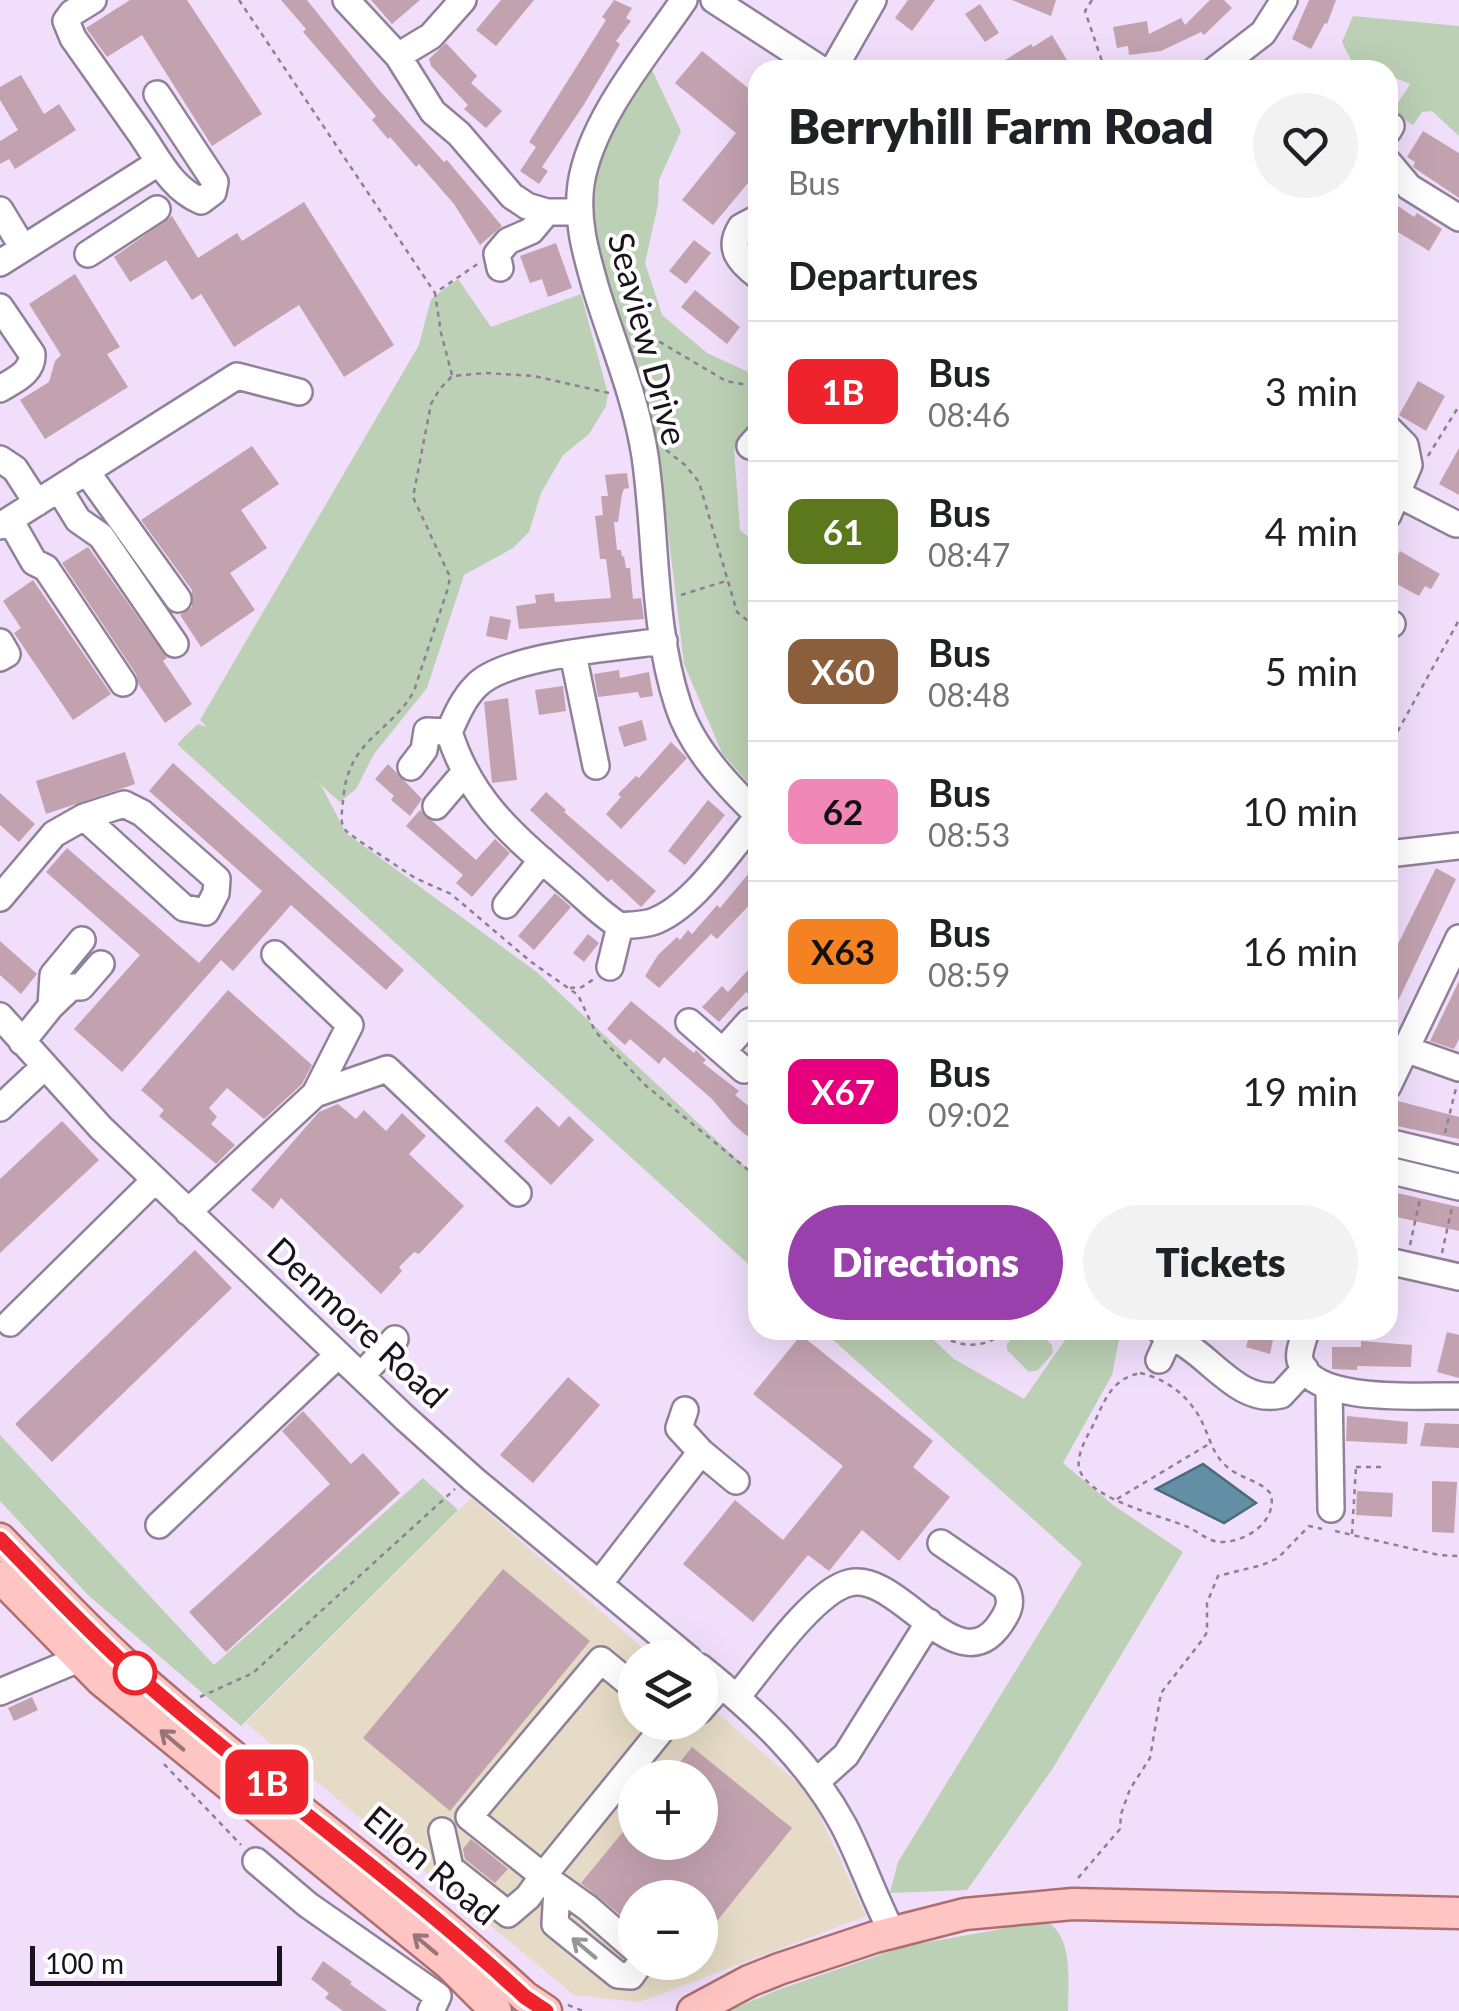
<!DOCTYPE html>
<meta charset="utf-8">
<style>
body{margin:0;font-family:Lato,sans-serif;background:#f2f2f2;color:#202124;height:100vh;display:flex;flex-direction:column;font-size:38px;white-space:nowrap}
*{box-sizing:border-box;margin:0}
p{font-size:32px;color:#757577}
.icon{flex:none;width:55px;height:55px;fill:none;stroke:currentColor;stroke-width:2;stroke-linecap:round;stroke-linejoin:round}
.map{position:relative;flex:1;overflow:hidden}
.details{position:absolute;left:748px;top:60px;width:650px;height:1280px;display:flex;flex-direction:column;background:#fff;border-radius:30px;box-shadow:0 10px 40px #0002}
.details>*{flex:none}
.badge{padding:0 20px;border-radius:15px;font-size:35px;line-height:65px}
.fabs{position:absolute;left:618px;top:1640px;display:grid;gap:20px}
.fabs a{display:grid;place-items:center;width:100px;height:100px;border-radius:50%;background:#fff;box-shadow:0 10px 40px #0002;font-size:50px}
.scale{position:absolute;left:30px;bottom:25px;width:252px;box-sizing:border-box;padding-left:10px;border:5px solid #1a131d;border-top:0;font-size:28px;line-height:35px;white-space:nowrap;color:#1a131d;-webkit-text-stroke:8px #fff;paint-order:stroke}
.map>.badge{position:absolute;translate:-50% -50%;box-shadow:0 0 0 5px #fff}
h2{padding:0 40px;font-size:38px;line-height:90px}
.round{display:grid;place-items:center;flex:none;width:105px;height:105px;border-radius:52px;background:#f2f2f2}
.head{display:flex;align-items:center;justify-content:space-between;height:170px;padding:0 40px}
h1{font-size:48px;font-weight:800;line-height:75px}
.button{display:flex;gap:20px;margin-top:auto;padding:20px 40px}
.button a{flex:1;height:115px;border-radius:60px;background:#9940ac;color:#fff;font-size:40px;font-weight:800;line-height:115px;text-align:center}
.button a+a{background:#f2f2f2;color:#202124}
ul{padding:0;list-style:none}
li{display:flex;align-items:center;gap:30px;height:140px;padding:0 40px;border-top:2px solid #e0e0e0}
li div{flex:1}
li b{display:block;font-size:38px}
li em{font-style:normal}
li .badge{min-width:110px;font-weight:700;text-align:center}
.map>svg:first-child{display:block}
</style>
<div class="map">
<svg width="1459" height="2011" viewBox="0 0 1459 2011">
<rect width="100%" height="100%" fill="#f0defa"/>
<path fill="#e5dbc6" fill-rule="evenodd" d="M471 1498 653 1657 635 1658V1722H700V1698L809 1793 866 1916 640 2002 574 1995 246 1723ZM635 1778H700V1842H635ZM635 1898H700V1962H635Z"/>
<path fill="#bbd0b4" d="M1353 16 1459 26V136L1432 111 1422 112 1413 125 1392 112 1410 84 1388 75V70H1376L1351 60 1342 42Z
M652 70 681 131 659 180 658 204 645 263 662 315 707 353 757 376V419L734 449 740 530 757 544V793L722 753 684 664 659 457 650 415 601 259 593 213 599 163 619 120Z
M458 279 491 327 581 294 608 394 606 406 589 434 563 455 541 493 529 532 513 548 464 575 427 688 374 754 356 789 340 802 315 780 322 787 346 833 538 973 757 1178V1272L177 744 198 724 207 727 200 720 419 345 431 299Z
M822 1330H923L954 1359 1024 1399 1072 1330H1121L1112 1375 1063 1463 1113 1505 1183 1552 1053 1768 967 1890 890 1893 898 1862 1082 1563Z
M1020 1330H1037L1052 1345 1053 1353 1038 1370 1029 1372 1007 1350V1344Z
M0 1435 214 1665 423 1478 458 1510 241 1726 89 1596 0 1501Z
M1046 1921C1074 1937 1068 1982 1068 2011H728L780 1989 906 1946Z"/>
<path fill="#638fa6" stroke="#4d6a7d" stroke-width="2.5" d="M1203 1464 1256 1503 1224 1523 1156 1489Z"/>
<path fill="#c3a2af" d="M130 0H187L262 114 212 146 142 35 107 57 86 28Z
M281 0H307L379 90 444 162 447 160 502 226 480 245 454 204 419 164 416 167 390 137 388 139 372 120 376 116 303 32 306 29Z
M371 0H420L392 24Z
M501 0H534L496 46 476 30Z
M614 0 632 8 626 18 631 21 616 41 620 44 583 106 542 167 548 171 539 184 520 171 536 147 529 142 606 20 602 17Z
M908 0H935L912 31 895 18Z
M1012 0H1056L1051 16Z
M1210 0H1224L1232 8 1204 35 1201 32 1161 51 1129 55 1128 46 1117 48 1113 27 1147 21 1149 34 1181 18 1185 25Z
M1309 0H1336L1327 24 1325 23 1311 49 1292 39Z
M980 4 999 33 985 42 965 14Z
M1052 35 1073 70H989L1031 44 1033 47Z
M446 43 477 76 471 83 502 111 486 128 464 109 468 105 431 66 429 59Z
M702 51 758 96V171L713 225 682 200 736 133 675 83Z
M21 75 44 114 59 104 76 130 15 169 9 159 0 164V141L18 130 0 100V87Z
M1423 131 1459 153V198L1413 167 1415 162 1407 157Z
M1388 199 1414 217 1417 213 1442 229 1429 251 1388 226Z
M304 202 394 345 344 377 299 305 234 347 201 294 192 300 166 260 130 282 114 257 172 216 198 258 237 233 242 241Z
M694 240 711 253 686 284 669 271Z
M556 243 572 288 548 297 542 279 530 283 520 256Z
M75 274 120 347 107 354 128 387 45 439 20 400 49 382 55 361 61 355 29 304Z
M695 290 740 327 727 344 681 307Z
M1418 381 1445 396 1426 431 1399 415Z
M252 446 279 484 241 510 267 548 230 573 255 610 201 647 180 615 192 607V590L141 520Z
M1459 448V495L1439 484Z
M627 473 629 488 624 489 622 494 618 522H614L617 550H621L622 557 624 556 626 568H630L633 599 641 598 644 619 519 629 516 606 536 603 535 595 554 593 555 602 611 598 606 559H600L595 516 603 515 601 496H608L605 475Z
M88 547 167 658 163 661 192 704 165 723 139 685 136 674 62 563Z
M1400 551 1440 574 1431 589 1425 586 1419 596 1391 581 1398 569 1392 566Z
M33 580 111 694 73 720 14 633 21 628 3 601Z
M490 616 511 620 507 640 486 636Z
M619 670 620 678 649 672 653 696 640 698 638 692 598 697 594 674Z
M563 686 566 711 539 715 535 690Z
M508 698 517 780 492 783 484 702Z
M642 720 647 740 624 747 618 727Z
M671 742 687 758 621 829 606 814 621 797 618 794 636 776 639 778Z
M125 752 135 784 46 814 36 781Z
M173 763 404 970 386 990 291 905 233 971 221 960 122 1072 74 1029 140 955 46 872 67 848 199 963 262 891 149 791Z
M388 764 422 799 410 816 391 800 394 796 375 779Z
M546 792 566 810 564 812 656 891 641 907 611 879 608 882 530 810Z
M0 793 35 824 19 842 0 825Z
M708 800 725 815 685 865 668 851Z
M420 810 476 860 495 839 510 853 472 897 456 883 463 875 406 826Z
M758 862V896L717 939 711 934 659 988 645 976 658 955 677 937 680 940 688 930 692 934 717 905 720 908Z
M1436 868 1456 879 1388 1022V964Z
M555 893 571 907 534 950 518 936Z
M588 934 599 943 584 962 573 953Z
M0 941 37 974 21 994 0 975Z
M758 959V1002L746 992 719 1022 702 1007 722 986 728 992Z
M1459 981V1039L1454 1049 1430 1041Z
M228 990 312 1065 302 1084 264 1119 227 1088 209 1108 217 1117 211 1124 235 1145 216 1164 159 1116 164 1110 141 1090Z
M631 1001 694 1053 696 1050 706 1060 703 1063 739 1091 735 1095 758 1114V1138L750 1132 747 1136 733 1124 712 1099 664 1057 659 1064 630 1039 625 1045 607 1029Z
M1398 1101 1459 1117V1139L1392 1125Z
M338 1104 356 1119 364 1110 386 1131 402 1113 426 1136 409 1154 464 1206 419 1254 414 1252 399 1267 402 1271 381 1294 281 1198 273 1209 251 1190 319 1112Z
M537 1106 559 1127 569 1116 594 1140 551 1185 504 1141Z
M62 1121 99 1160 0 1253V1179Z
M1388 1191 1459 1207V1231L1388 1215Z
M195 1250 232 1288 52 1462 15 1424Z
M1251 1330H1275L1270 1354 1246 1347Z
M1447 1332 1459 1335V1378L1437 1372Z
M801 1335 933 1441 913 1467 950 1497 899 1561 862 1530 829 1571 808 1555 753 1622 683 1564 735 1500 783 1540 843 1466 753 1394Z
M1361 1341 1412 1345 1411 1367 1357 1366V1370L1332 1369V1347H1361Z
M568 1377 600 1405 533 1483 500 1455Z
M303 1411 351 1464 363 1453 400 1493 226 1652 189 1612 330 1484 282 1431Z
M1347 1416 1408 1422 1407 1444 1346 1441Z
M1425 1423 1459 1424V1448L1420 1446Z
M1432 1481 1457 1482 1454 1533 1432 1532Z
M1357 1491 1393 1493 1392 1517 1356 1515Z
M503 1569 590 1641 450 1811 363 1738Z
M32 1697 38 1710 14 1721 8 1708Z
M692 1747 792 1828 700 1942V1898H635V1927L581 1883 635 1817V1842H700V1778H667Z
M471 1839 508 1869 495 1883 465 1859 463 1849Z
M323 1961 352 1982 350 1984 387 2011H343L325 1998 329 1993 311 1979Z"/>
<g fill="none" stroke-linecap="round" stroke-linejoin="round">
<g stroke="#918099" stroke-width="30">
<path id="minor" d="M93 0 72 13 66 21 73 38C95 69 116 99 138 130 157 156 170 188 201 201L213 192 215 182 157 94
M346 0 398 56 433 112 459 134 512 196 527 206 547 212H578
M684 0C648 53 591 119 581 184 576 221 586 254 596 289 613 344 636 398 645 456 657 538 652 626 678 705 691 747 727 785 758 815
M714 0 822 70
M398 56 431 36 463 0
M833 70 873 0
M1215 70 1263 33 1284 0
M1388 131 1391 126
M1388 162 1409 187 1459 218
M0 210 23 248
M758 218 741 227C727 249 740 262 758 276
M88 254 157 209
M0 263 158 163
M500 268 497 254 508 241 531 231 547 212
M0 307 32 354C33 373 14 380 0 389
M750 446 758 437
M0 459 15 469 37 503
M86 471 178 599
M59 489 78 520 101 536 175 644
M1396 493 1456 524
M1388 515 1409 465 1405 445 1388 428
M10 520 34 562 46 568 123 683
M0 526 237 376 299 392
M1388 622 1392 624
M664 641C620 647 505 655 476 686 463 699 456 716 449 732 471 802 514 836 567 882 585 897 599 913 620 926 630 925 642 925 652 922 693 908 729 850 758 817
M0 642 7 654 0 658
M573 654 596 766
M411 767 424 750 427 731 449 732
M436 806 465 772
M1388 854 1459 846
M0 898 54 834 84 817 124 804 142 813 217 879 216 893 206 912 184 908 84 817
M506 905 542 860
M610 967 620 926
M51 1006 71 987H81L101 964
M0 1016 101 1128 405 1418 473 1479 688 1658
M689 1022 744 1070
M22 1042 51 1006 53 975 82 940
M1405 1049 1459 1068
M723 1051 749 1022 758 1018
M1388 1086 1459 938
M315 1094 387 1069 518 1193
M0 1108 44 1067
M1388 1142 1459 1159
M1388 1170 1459 1187
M188 1212 315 1094 350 1025 275 954
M1388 1261 1459 1277
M10 1323 155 1180
M1160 1330C1170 1336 1180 1340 1189 1347 1217 1366 1244 1404 1281 1395L1305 1369
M1306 1330C1304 1339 1298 1351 1300 1360 1310 1405 1424 1395 1459 1396
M1159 1360 1170 1336
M361 1376 395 1339
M1329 1389 1331 1509
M685 1410 679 1428 701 1452
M159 1525 338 1355
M599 1584 701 1452 736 1481
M700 1667C757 1713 809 1761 844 1826 862 1861 874 1898 892 1932
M635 1688 601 1660 469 1817 543 1876 668 1722
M0 1692 79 1659
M737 1697C762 1667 813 1592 849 1583 902 1570 961 1695 1005 1616 1011 1606 1011 1597 1005 1587L941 1543
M700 1710 722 1685
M816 1782 846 1755 929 1622
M442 1831 450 1868 508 1914 528 1897 543 1876 588 1908 635 1949
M256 1861 308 1905 438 1996 431 2011
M557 1888 555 1924 618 1975 631 1976 641 1962"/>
</g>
<g stroke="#ae6e6f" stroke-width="35">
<path id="major" d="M0 1539C43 1583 85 1628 130 1669 258 1783 399 1881 525 1997L546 2011
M0 1577 102 1681 450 1965 496 2011
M693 2011 749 1981 779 1969 875 1937 965 1914 1073 1904 1459 1913"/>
</g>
<path stroke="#8d8094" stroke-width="2.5" stroke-dasharray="5 5" stroke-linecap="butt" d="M239 0 435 293
M1092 0 1085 11 1105 70
M632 333 643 332 726 381 758 387
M452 375 441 333 435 293 479 263
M609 393 534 376 486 373 452 376 439 390 431 404 413 497 450 577 448 588 414 691C391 732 351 739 344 792 343 803 341 812 342 823L346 831 358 840 415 878 451 894 530 961 578 995 595 1031 644 1084 758 1178
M666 450 685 465 699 482 737 612 758 629
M1428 456 1459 406
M681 595 726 581
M1388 749 1459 620
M570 988 582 987 594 979
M1445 1133 1456 1088
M1410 1245 1420 1199
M1442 1253 1452 1207
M934 1330C955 1348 985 1351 1006 1330
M1140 1373C1167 1379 1190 1397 1202 1422 1209 1436 1212 1452 1224 1464 1238 1479 1259 1479 1271 1494 1277 1521 1248 1541 1223 1542 1210 1543 1199 1532 1188 1527 1162 1516 1092 1500 1080 1471 1074 1456 1089 1434 1095 1421 1106 1397 1113 1379 1140 1373Z
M1356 1467H1384
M1117 1499 1209 1444
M1335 1531 1439 1555 1459 1556
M1352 1534 1356 1467
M200 1697 253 1673 455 1489
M164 1764 241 1845
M1078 1878 1120 1829 1121 1814 1130 1789 1150 1758 1161 1693 1203 1639 1207 1632V1603L1218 1576 1262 1565 1278 1558 1309 1526 1322 1529
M568 2005 583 2011"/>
<use href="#minor" stroke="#fff" stroke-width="25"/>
<use href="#major" stroke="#fec5c3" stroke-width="30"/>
</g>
<defs><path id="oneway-shaft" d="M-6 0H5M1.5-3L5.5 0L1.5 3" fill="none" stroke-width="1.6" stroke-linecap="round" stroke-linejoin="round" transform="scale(2.5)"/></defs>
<g stroke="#977578">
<use href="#oneway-shaft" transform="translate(172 1740) rotate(-140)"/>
<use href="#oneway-shaft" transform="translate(425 1944) rotate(-140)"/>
</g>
<use stroke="#989599" href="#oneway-shaft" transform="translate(584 1948) rotate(-140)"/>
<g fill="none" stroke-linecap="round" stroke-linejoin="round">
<g stroke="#fff" stroke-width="22">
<path id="line" d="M0 1539C43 1583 85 1628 130 1669 258 1783 399 1880 525 1997L546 2011"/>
</g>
<use href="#line" stroke="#ee232c" stroke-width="15"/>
</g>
<circle fill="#fff" stroke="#ee232c" stroke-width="5" cx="135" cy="1673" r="20"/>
<g text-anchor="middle" stroke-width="8" stroke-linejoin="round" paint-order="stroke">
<g font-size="35" fill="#1a131d" stroke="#fff">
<text transform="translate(647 339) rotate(75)" y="12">Seaview Drive</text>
<text transform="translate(357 1323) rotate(43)" y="12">Denmore Road</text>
<text transform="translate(431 1866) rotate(40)" y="12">Ellon Road</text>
</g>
</g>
</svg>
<div class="fabs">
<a><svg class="icon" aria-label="layers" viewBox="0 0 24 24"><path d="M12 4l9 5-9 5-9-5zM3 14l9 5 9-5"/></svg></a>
<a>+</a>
<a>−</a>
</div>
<div class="scale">100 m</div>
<b class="badge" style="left:267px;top:1782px;background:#ee232c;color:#fff">1B</b>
<section class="details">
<div class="head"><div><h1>Berryhill Farm Road</h1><p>Bus</p></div><a class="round"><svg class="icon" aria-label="heart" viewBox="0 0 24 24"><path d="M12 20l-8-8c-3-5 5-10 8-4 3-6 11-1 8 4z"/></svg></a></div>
<h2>Departures</h2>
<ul>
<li><span class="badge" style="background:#ee232c;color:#fff">1B</span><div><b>Bus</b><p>08:46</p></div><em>3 min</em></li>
<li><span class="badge" style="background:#5b791c;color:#fff">61</span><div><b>Bus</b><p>08:47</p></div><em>4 min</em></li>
<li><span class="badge" style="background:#8b5e3c;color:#fff">X60</span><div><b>Bus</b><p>08:48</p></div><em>5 min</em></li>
<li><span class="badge" style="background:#f187b7;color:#111">62</span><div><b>Bus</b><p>08:53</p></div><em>10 min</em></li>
<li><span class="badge" style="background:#f58220;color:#111">X63</span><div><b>Bus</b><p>08:59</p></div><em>16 min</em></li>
<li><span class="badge" style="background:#e6007e;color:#fff">X67</span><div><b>Bus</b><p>09:02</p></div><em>19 min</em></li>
</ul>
<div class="button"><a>Directions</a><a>Tickets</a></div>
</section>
</div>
